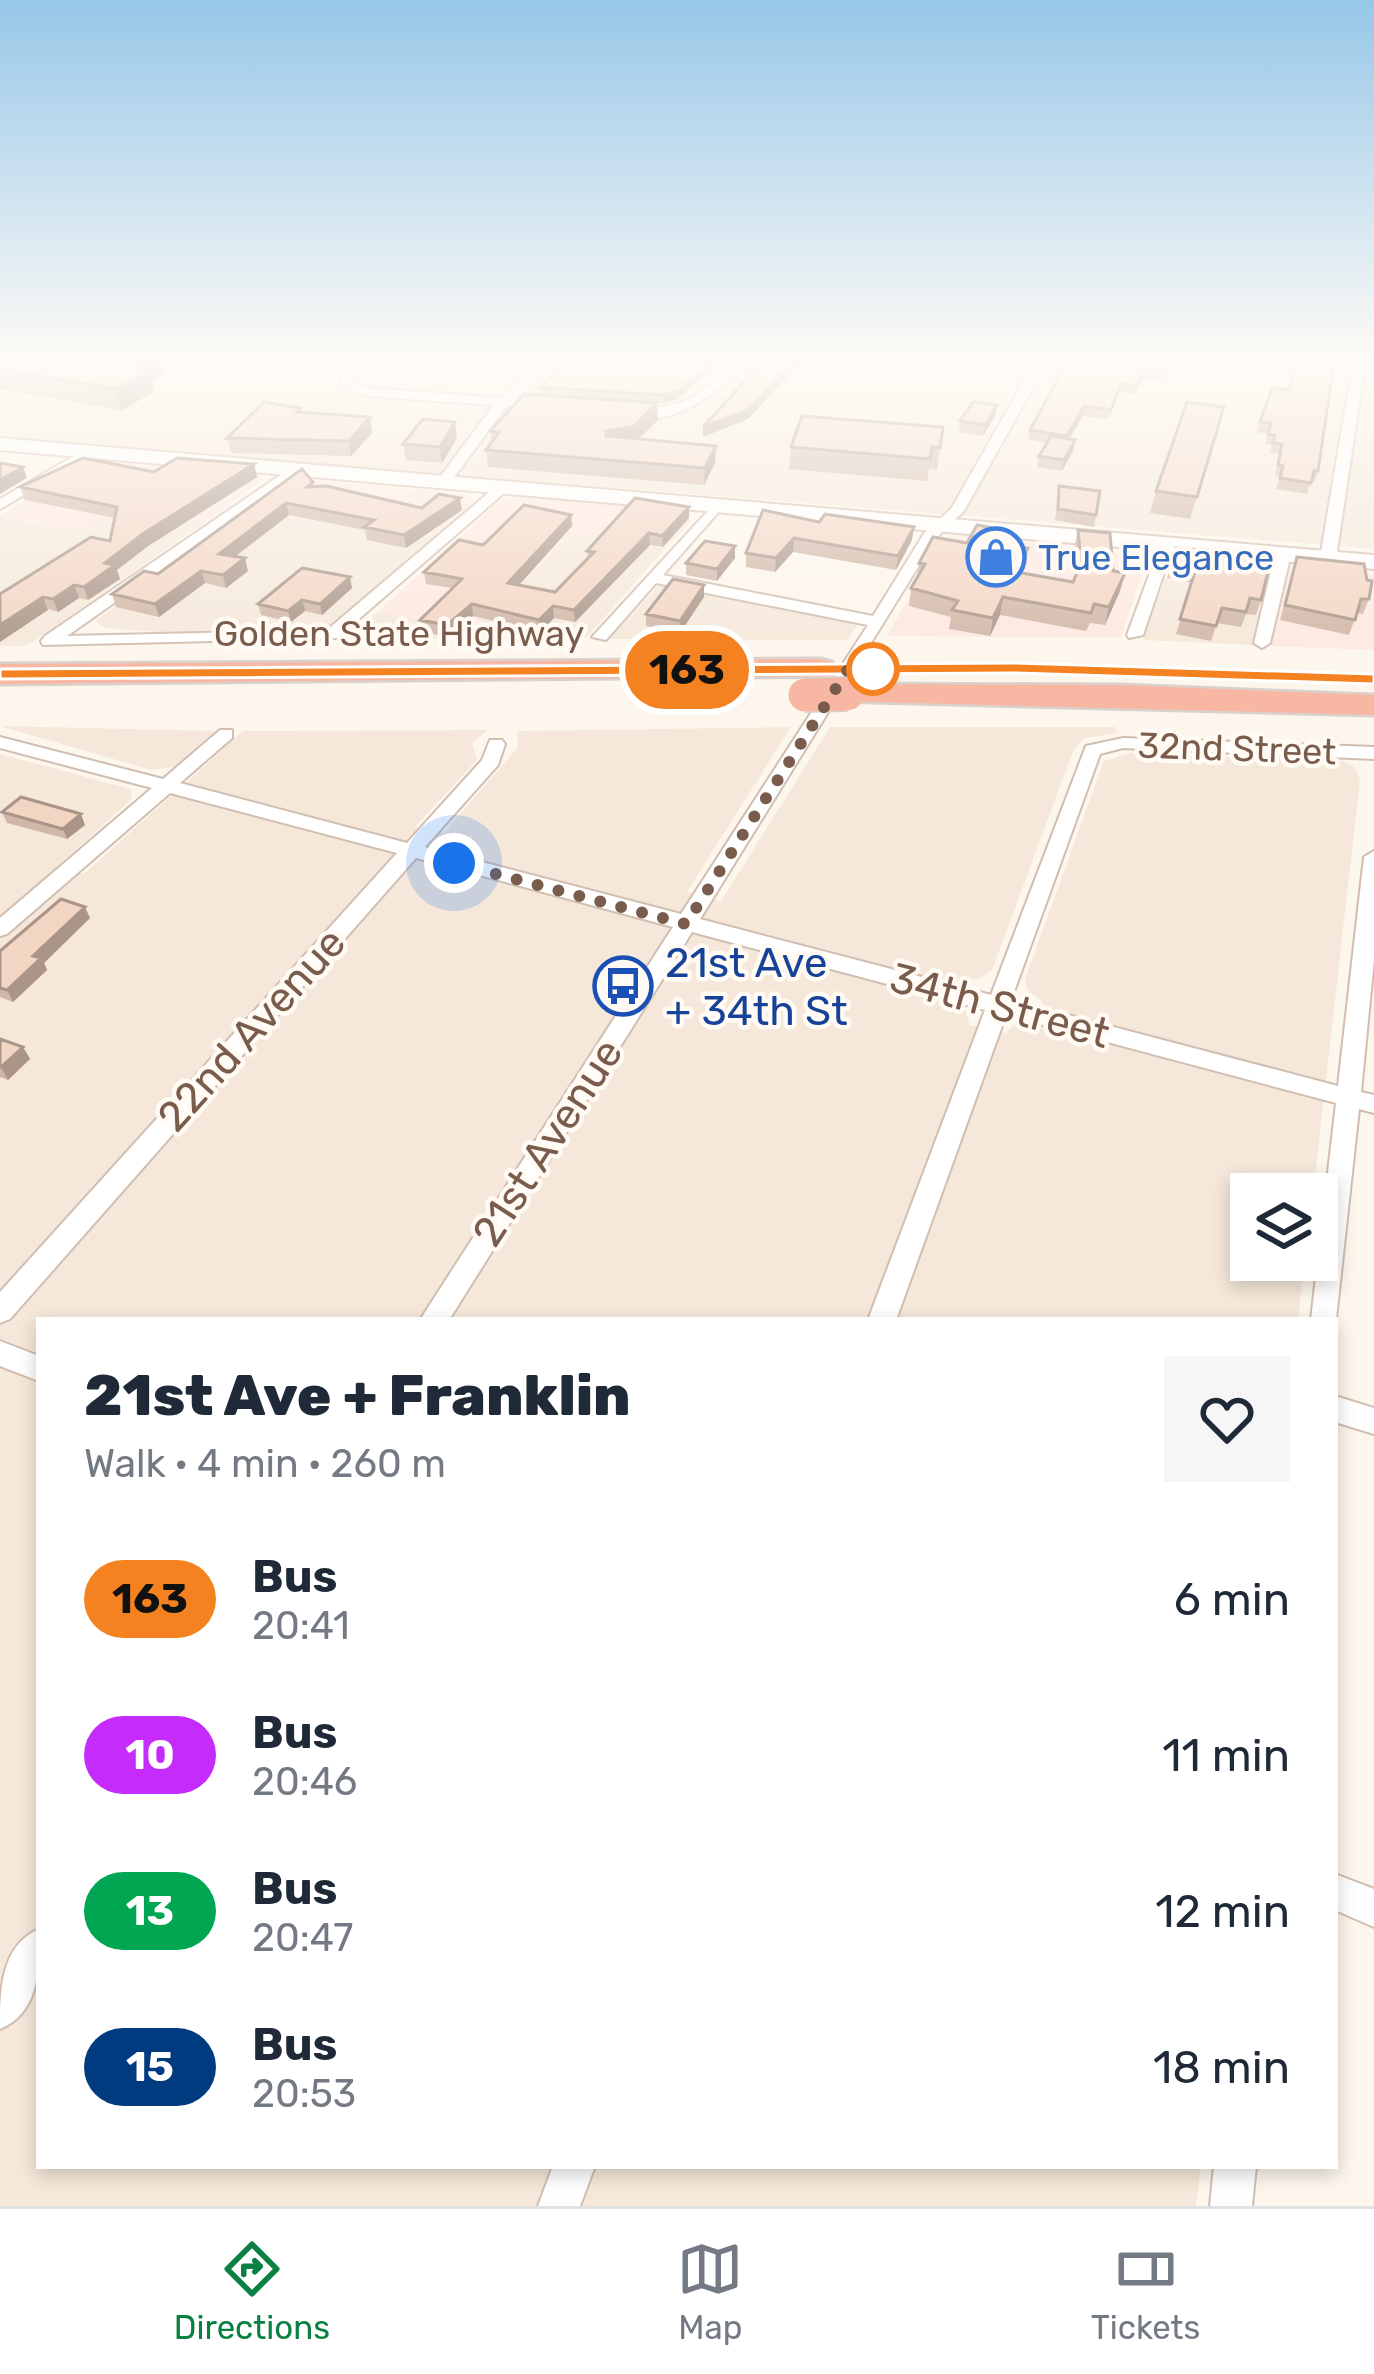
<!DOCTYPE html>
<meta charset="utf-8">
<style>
body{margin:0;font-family:Rubik,sans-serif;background:#f6f6f7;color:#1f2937;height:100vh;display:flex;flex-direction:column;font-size:45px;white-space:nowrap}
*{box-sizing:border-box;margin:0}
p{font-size:39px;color:#747a83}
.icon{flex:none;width:66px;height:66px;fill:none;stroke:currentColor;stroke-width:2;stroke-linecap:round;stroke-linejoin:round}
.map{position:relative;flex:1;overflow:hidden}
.side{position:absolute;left:36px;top:1317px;width:1302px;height:852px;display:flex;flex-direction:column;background:#fff;border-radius:0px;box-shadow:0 6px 18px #0003}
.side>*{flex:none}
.badge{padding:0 24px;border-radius:39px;font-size:42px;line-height:78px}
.tools{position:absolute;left:1230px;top:1173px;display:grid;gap:24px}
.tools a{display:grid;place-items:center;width:108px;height:108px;border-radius:0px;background:#fff;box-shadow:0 6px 18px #0003;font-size:60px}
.you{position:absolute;width:60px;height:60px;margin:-30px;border:9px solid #fff;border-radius:50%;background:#1a73e8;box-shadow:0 0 0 18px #1a73e833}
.map>.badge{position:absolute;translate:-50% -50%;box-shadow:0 0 0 6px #fff}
.round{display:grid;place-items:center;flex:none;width:126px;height:126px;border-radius:0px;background:#f6f6f7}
.headline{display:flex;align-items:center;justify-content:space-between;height:204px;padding:0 48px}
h1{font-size:57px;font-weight:800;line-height:90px}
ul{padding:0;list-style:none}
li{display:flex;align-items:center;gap:36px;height:156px;padding:0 48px}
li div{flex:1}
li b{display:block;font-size:45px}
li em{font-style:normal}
li .badge{min-width:132px;font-weight:700;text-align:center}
.dock{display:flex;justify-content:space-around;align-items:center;height:168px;border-top:3px solid #e0e1e3;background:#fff;font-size:33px;color:#747a83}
.dock a{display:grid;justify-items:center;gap:6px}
.dock .current{color:#0b8043}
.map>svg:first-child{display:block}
</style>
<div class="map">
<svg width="1374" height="2206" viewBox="0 0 1374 2206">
<rect width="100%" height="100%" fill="#fdf6ec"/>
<path fill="#f5e8da" d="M0 357H1374V549L0 438Z
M118 506 204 523 26 646H0V517L78 532Z
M249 507 435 539 338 622 314 631 160 632 105 628 95 621Z
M575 532 665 549 586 638 339 639 379 611 474 631Z
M1165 579 1265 597 1254 645 1143 640Z
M666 584 852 621 857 625 848 640 609 639 659 585Z
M0 726 215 731 174 767 151 770Z
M791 727 687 892 721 901 830 727H1115L1118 733 1085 738 1074 749 992 970 979 979H960L951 1002 967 1011 969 1025 1006 1033 1016 1023 1033 1024 1042 1001 1028 991 1025 979 1104 761 1130 753 1342 761 1354 766 1360 780 1313 1194H1251V1260H1305L1298 1320H39V2166H1201L1196 2206H0V754L131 789 132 799 57 866 84 874 243 731 488 730 472 743 477 760 415 827 444 833 518 747 517 731Z"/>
<path fill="#fde8e0" d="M89 461 255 474 264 479 204 523 119 506 78 532 0 516Z
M310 480 465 494 475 501 435 539 249 507Z
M518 496 681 511 692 521 665 549 575 532 474 631 379 611 500 500Z
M955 535 1141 554 1146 560 1121 638 887 636 943 538Z
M1290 567 1374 574V650L1271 646Z"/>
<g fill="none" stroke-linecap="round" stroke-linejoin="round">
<g stroke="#d1beb0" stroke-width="4">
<path id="minor" d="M156 357H171V358L165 362Z
M359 357H373L352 373V382L369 388 500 398 550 357H564L515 399 548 401 552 402V408L507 406 449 484 444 485 437 481 494 405 367 396 340 384 342 369Z
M739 357H752C720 393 668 435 619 411 632 405 650 409 667 406 697 402 718 378 739 357Z
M1038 357H1050L964 511 936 538 700 919 991 995 1086 746 1123 738 1374 747V759L1123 748 1100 754 1011 1000 1338 1086 1364 857 1374 851V959L1361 1092 1374 1095V1113L1359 1109 1335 1328V1320H1311L1336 1103 1006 1015 896 1320H868L985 1010 692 932 449 1320H420L673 927 416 858 10 1319 0 1323V1292L397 853 170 793 7 934 0 936V918L152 788 0 748V737L163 779 220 730H232V738L180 783 407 843 482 760 490 740H502L505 744 498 765 425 847 681 914 868 625 656 583 606 640 592 637 718 500 725 504 723 507 663 575 873 616 925 532 951 509Z
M1354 357H1366L1336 558 1328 563 1320 558Z
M86 449 98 452 0 509V499Z
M295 465 302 469 300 472 67 636 327 630 499 484 511 487 337 638 43 645 41 641 45 636Z
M1162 540 1174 543 1143 635 1129 638 1127 635Z
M1283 549 1291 554 1270 643 1262 648 1254 643 1275 554Z
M0 1341 39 1356V1381L0 1366Z
M1335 1396 1374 1408V1434L1335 1422Z
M1335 1874 1374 1889V1927L1335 1910Z
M39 1929C39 1966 41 2012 0 2029 0 1992 0 1946 39 1929Z
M553 2166H595L580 2206H538Z
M1214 2166H1256L1252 2206H1210Z"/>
</g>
<g stroke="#d6c0b0" stroke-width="4">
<path id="secondary" d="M0 438 1374 555V569L0 450Z"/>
</g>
<g stroke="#dad1cd" stroke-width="5">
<path id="motorway" d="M821 659 832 662 837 669 832 676 0 684V664Z
M847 684 1120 685 1374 695V715L835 701 831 694Z"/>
</g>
<use href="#minor" fill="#fff" fill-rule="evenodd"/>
<use href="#secondary" fill="#fff" fill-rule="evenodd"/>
<use href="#motorway" fill="#f7b7a3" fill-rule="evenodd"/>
<g stroke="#dad1cd" stroke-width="36" stroke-linecap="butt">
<path id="motorway-bridge" d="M805 695 847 694"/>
</g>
<use href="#motorway-bridge" stroke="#f7b7a3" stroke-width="33"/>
</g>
<path fill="#d1b7a8" d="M575 357 678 399 664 403 540 395 539 387Z
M1070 357H1174L1163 381 1143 379 1135 395 1119 392 1109 419 1083 416 1069 439 1073 451 1062 471 1037 467 1039 456 1047 443 1028 439 1030 430Z
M0 364 163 376 152 382 155 391 122 410 0 389Z
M1272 388 1318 471 1315 481H1311L1307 494 1276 489 1280 476 1275 475 1279 454 1270 453 1272 445 1265 444 1268 434 1257 432Z
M657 403 658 420 639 439 715 463 704 485 488 467 486 450 491 443 490 431Z
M997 405 995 416 983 436 959 432 960 421Z
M1224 407 1190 519 1150 513 1156 491Z
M301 412 370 417 372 433 351 456 231 453 227 438Z
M943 427 937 470 929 469 927 481 789 469 791 447Z
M457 438 442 463 406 460 403 444Z
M254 464 257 477 148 546 117 570 120 579 88 600 79 598 58 612 0 594 110 541 115 518 25 500 20 487 154 472Z
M313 482V486L422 508 462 510 406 548 367 540 365 530 289 515 235 557 248 571 226 588 205 583 159 617 116 607 112 594 158 574Z
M1059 486 1100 491 1094 527 1055 520Z
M571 515 572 526 519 585 555 592 588 559 587 551 689 518 663 547 650 545 575 622 554 618 540 632 473 616 449 637 422 632 420 620 452 588 426 584 424 572 483 545Z
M819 522 912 540 896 570 793 552 775 572 746 567V553Z
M1078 530 1113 571 1125 573 1120 591 1105 625 1090 623 1086 631 1000 615 990 636 949 629 951 617 909 606 911 588 917 578 919 563 967 543 1003 537 1015 539 1014 546 1025 566 1021 573 1073 582 1076 575 1074 548Z
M735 546V558L717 581 686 575V563Z
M1176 548 1261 600 1256 615 1246 614 1241 627 1217 623 1211 641 1176 634 1192 583 1167 578Z
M1297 557 1369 599 1363 614 1357 613 1349 635 1280 620Z
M352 588 322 615 305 611 291 622 261 615 258 604Z
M704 597 680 633 646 626V614Z
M2 812 85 825 67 839 7 823Z
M90 918 44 963 47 970 13 1002 0 997V951Z
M0 1039 23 1047 30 1059 8 1080 0 1077Z"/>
<path fill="#aa9588" d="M150 357H158L163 376 152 382 155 391 122 410 116 389 134 368Z
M716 357H724L678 399 664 403 663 395Z
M799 357H807L748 419 703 437V427Z
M657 403 658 420 633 444 606 448V431Z
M997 405 995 416 983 436 985 425Z
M1084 406 1083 416 1065 446 1067 436Z
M370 417 372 433 351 456 349 441Z
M455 422 457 438 442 463 440 447Z
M1075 440 1073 451 1062 471 1064 460Z
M716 446 715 463 704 485 705 468Z
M254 464 257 477 148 546 117 570 120 579 88 600 84 587 105 563 144 533Z
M23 467 27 478 0 494V480Z
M460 498 462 510 406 548 404 535Z
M286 503 289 515 222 566 219 554Z
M689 507V518L663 547 662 536Z
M571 515 572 526 510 595 508 583Z
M914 527 912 540 896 570 898 556Z
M649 533 650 545 575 622 574 610Z
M794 538 793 552 775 572 776 558Z
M735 546V558L717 581V569Z
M1028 548 1025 566 1013 590 1016 572Z
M245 558 248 571 226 588 223 575Z
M201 571 205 583 159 617 155 604Z
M1125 573 1120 591 1105 625 1109 607Z
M350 577 352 588 322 615 320 604Z
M74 585 79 598 58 612 53 599Z
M704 585V597L680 633V621Z
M43 597 48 610 0 642V625Z
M1003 597 1000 615 990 636 993 618Z
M302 600 305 611 291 622 288 611Z
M472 604 473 616 449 637 447 625Z
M553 606 554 618 540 632 539 620Z
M81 814 85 825 67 839 63 829Z
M85 907 90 918 44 963 47 970 13 1002 7 990 33 956Z
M23 1047 30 1059 8 1080 1 1067Z"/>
<path fill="#f3d5c3" stroke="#aa9588" stroke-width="3" d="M13 357H154L134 368 149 371 116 389 0 369V364Z
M575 357H716L678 391 663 395 539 387Z
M767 357H799L748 410 703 427Z
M1070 357H1172L1166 372 1145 370 1137 386 1121 383 1111 410 1084 406 1067 436 1030 430Z
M1297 357H1335L1318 471 1314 470 1311 483 1280 478 1283 466 1278 465 1282 444 1273 443 1275 435 1268 434 1271 423 1260 422 1272 388 1289 390Z
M524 394 657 403 633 427 606 431V436L716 446 705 468 486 450 499 432 490 431Z
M264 402 300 408 297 412 370 417 349 441 227 438Z
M973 402 997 405 985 425 960 421Z
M1187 402 1224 407 1197 497 1156 491Z
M802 416 943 427 940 448 932 447 930 459 791 447Z
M423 419 455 422 440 447 403 444Z
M1051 436 1075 440 1064 460 1039 456Z
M83 458 154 472 177 458 254 464 144 533 105 563 115 565 84 587 74 585 53 599 43 597 0 625V594L91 537 110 541 117 507 20 487Z
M0 463 23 467 0 480Z
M302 469 313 482 307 487 326 486 422 508 439 494 460 498 404 535 364 527 374 520 286 503 219 554 245 558 223 575 201 571 155 604 112 594 144 571 158 574Z
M1059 486 1100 491 1096 515 1058 509Z
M635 498 689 507 662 536 649 533 574 610 553 606 539 620 472 604 447 625 420 620 462 579 424 572 459 540 483 545 524 505 571 515 508 583 555 592 594 552 587 551Z
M763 510 819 522 825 514 914 527 898 556 794 538 776 558 746 553Z
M977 525 1005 530 1001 537 1015 539 1012 545 1028 548 1016 572 1073 582 1081 564 1078 530 1110 533 1113 571 1125 573 1109 607 1094 604 1091 613 1003 597 993 618 952 610 958 601 911 588 925 564 919 563 933 537 967 543Z
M705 541 735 546 717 569 686 563Z
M1176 548 1272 555 1261 600 1250 598 1246 612 1222 608 1216 626 1180 619 1196 568 1171 564Z
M1297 557 1364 564 1367 580 1372 581 1369 599H1361L1355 620 1285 605Z
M302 568 350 577 320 604 302 600 288 611 258 604Z
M673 579 704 585 680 621 646 614Z
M21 797 81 814 63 829 2 812Z
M61 899 85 907 33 956 41 958 7 990 0 988V951Z
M0 1039 23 1047 1 1067H0Z"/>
<linearGradient id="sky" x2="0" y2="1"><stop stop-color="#97c7e8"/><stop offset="0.54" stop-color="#fefbf6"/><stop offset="1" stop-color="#fefbf6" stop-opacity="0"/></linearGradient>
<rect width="1374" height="666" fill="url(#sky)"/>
<path fill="#f58220" stroke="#fff" stroke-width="3" d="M1014 663 1374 674V684L1014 673 0 679V669Z"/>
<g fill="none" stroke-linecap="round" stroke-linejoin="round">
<path stroke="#7a5c4d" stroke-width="12" stroke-dasharray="0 21.6" d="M454 863 686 924 854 660 873 669"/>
</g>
<defs>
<g id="shop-ring" transform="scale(3)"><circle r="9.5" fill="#fffaf3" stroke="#3f7fe0" stroke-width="1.5"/><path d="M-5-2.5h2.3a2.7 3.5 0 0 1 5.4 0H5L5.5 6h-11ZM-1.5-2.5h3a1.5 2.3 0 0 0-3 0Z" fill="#3f7fe0"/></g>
<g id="bus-ring" transform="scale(3)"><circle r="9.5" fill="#fffaf3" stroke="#1a4fb4" stroke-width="1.5"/><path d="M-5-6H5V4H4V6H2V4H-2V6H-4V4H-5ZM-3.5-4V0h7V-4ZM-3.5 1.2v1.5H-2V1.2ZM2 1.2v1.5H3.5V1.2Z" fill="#1a4fb4"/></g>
</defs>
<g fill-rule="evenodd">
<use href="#shop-ring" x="996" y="557"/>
<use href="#bus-ring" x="623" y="986"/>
</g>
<circle fill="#fff" stroke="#f58220" stroke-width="6" cx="873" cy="669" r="24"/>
<g text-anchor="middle" stroke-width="9" stroke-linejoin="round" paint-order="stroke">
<g font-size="36" fill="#366cbe" stroke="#fffaf3" text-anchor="start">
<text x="1038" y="570">True Elegance</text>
</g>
<g font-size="36" fill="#7a5c4d" stroke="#fffaf3">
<text x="399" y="646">Golden State Highway</text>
<text transform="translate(1237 748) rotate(2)" y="13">32nd Street</text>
</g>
<g font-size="42" fill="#164399" stroke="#fffaf3" text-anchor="start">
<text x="665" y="977">21st Ave<tspan x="665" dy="48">+ 34th St</tspan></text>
</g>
<g font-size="42" fill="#7a5c4d" stroke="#fffaf3">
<text transform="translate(1000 1005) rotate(15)" y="15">34th Street</text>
<text transform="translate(251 1029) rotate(-48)" y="15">22nd Avenue</text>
<text transform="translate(547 1142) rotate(-57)" y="15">21st Avenue</text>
</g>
</g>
</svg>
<div class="tools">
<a><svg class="icon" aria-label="layers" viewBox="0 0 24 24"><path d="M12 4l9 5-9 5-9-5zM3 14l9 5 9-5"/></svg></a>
</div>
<div class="you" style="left:454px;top:863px"></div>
<b class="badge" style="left:687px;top:670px;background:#f58220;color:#111">163</b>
<section class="side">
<div class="headline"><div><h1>21st Ave + Franklin</h1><p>Walk · 4 min · 260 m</p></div><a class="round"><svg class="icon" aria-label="heart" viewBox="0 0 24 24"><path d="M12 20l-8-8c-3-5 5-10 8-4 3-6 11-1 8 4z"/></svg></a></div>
<ul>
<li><span class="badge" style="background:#f58220;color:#111">163</span><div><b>Bus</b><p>20:41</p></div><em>6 min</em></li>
<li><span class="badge" style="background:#c52bfb;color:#fff">10</span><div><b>Bus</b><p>20:46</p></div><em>11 min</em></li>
<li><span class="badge" style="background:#00a651;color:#fff">13</span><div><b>Bus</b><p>20:47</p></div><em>12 min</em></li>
<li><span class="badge" style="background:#003b80;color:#fff">15</span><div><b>Bus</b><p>20:53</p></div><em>18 min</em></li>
</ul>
</section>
</div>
<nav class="dock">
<a class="current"><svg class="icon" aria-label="directions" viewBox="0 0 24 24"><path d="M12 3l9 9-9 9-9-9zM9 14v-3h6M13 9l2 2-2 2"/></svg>Directions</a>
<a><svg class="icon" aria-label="map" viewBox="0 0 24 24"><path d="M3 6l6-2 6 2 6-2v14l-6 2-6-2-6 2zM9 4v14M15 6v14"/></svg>Map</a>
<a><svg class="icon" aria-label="tickets" viewBox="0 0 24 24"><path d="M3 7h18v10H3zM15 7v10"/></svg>Tickets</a>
</nav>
